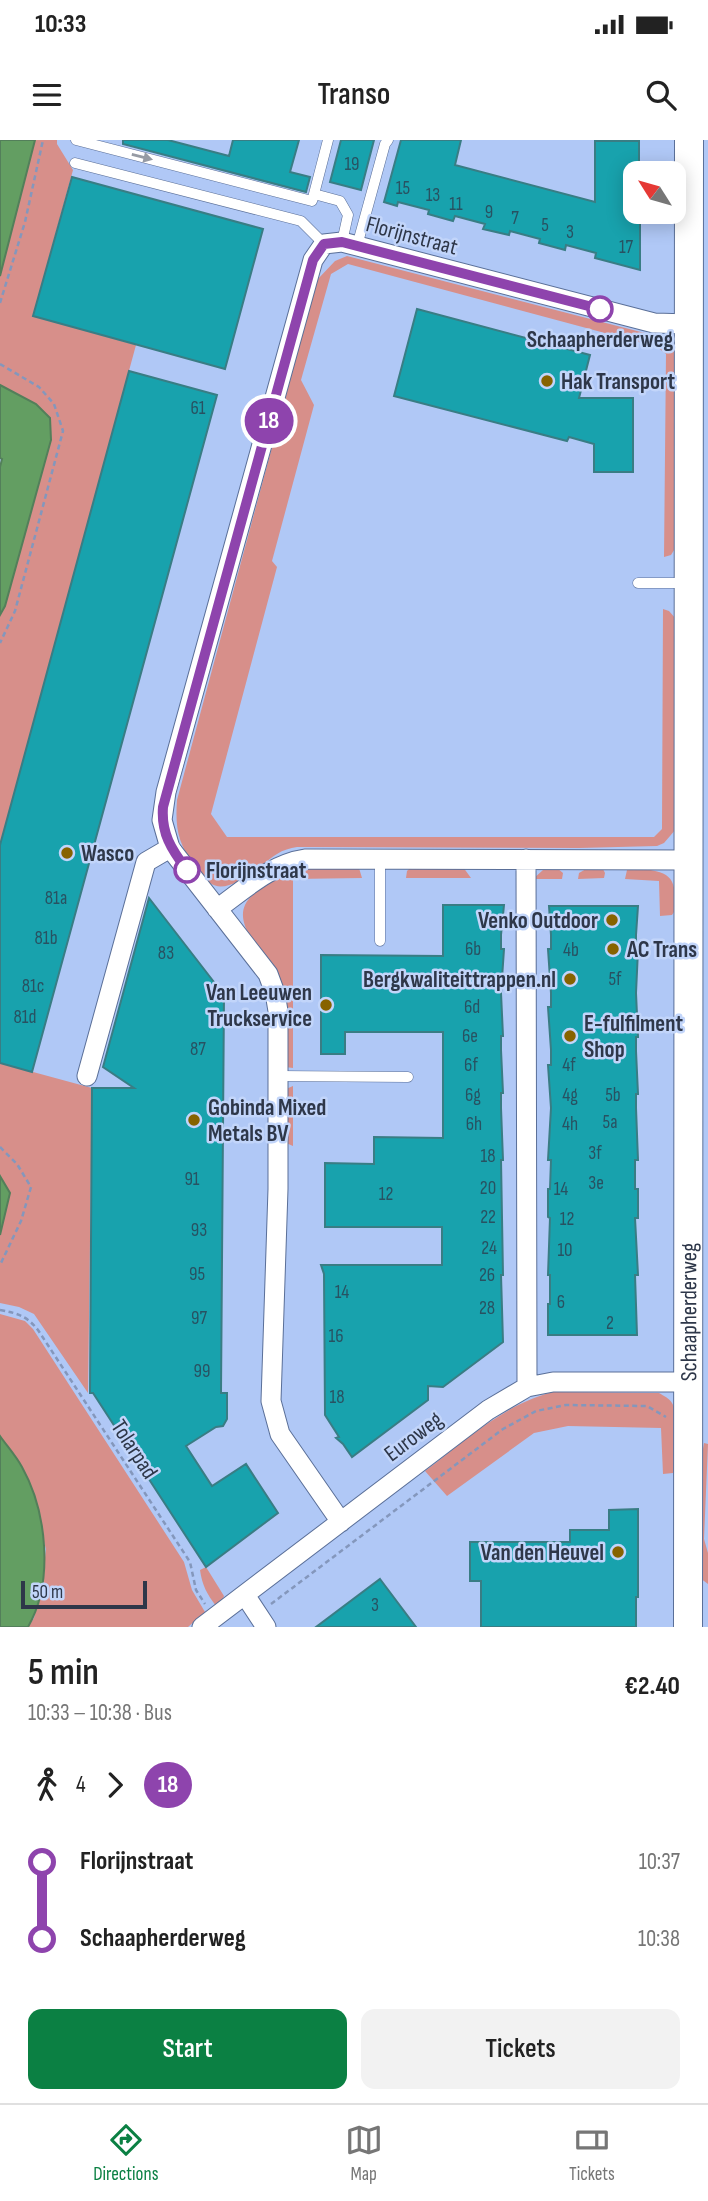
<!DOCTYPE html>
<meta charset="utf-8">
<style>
body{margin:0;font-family:"Sofia Sans Condensed",sans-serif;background:#f2f2f2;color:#222;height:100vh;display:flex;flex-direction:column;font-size:26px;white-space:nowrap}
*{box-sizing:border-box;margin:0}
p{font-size:23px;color:#767676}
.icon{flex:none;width:38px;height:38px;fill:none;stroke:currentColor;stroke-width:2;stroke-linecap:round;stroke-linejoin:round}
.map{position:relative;height:1487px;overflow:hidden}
.details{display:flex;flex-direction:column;background:#fff;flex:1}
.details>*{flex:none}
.badge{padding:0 14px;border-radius:23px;font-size:24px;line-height:46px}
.needle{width:46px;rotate:307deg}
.fabs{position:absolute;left:623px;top:21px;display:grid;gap:14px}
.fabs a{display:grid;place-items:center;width:63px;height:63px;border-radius:14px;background:#fff;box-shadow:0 4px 18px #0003;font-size:35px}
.scale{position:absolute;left:21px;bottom:18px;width:126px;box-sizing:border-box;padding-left:7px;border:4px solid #2e3749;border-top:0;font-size:19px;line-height:24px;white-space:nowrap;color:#2e3749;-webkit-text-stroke:5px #c2d5fa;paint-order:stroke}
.map>.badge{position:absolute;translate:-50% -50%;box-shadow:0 0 0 4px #fff}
.legs{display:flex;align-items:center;gap:10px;height:77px;padding:0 28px;font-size:23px}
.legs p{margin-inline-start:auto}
.head{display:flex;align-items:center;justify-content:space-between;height:119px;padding:0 28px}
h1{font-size:38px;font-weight:600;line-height:52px}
.action{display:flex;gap:14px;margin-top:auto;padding:14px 28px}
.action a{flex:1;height:80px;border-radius:14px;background:#0b8043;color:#fff;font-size:28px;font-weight:600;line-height:80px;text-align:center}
.action a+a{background:#f2f2f2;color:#222}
ul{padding:0 28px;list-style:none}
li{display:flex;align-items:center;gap:24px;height:77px;font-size:26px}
li i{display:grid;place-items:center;width:10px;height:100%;margin:0 9px;background:currentColor}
li i::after{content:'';width:18px;height:18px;margin:-9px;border:5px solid;border-radius:50%;background:#fff}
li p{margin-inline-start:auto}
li:first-child i{background:linear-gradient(#0000 50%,currentColor 0)}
li:last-child i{background:linear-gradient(currentColor 50%,#0000 0)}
.status{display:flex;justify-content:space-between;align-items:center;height:49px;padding:0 35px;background:#fff;direction:ltr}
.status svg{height:19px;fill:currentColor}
header{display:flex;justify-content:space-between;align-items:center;height:91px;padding:0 28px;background:#fff;font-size:32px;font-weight:600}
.menu{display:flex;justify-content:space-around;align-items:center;height:98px;border-top:2px solid #e0e0e0;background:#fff;font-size:19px;color:#767676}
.menu a{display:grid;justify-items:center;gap:4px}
.menu .current{color:#0b8043}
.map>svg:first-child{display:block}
</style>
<div class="status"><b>10:33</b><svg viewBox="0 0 49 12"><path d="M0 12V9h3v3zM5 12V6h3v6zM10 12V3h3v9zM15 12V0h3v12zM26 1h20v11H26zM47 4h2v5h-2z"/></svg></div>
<header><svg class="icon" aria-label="menu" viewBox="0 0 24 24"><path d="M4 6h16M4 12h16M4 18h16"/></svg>Transo<svg class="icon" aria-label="search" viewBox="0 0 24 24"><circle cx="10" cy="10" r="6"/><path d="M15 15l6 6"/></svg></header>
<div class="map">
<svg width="708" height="1487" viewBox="0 0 708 1487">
<rect width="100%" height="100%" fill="#b0c8f6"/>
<path fill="#d78f8a" d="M35 0H57V4L73 30 33 176 136 205 0 705V475L5 465 51 300 50 278 36 264 0 245V136Z
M347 116 668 199 679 211 676 407 671 415 664 417 666 214 657 207 348 124 331 134 301 240 314 265 272 421 277 427 211 674 227 697H654L662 689 663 469 669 471 676 479V689L664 703 657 706 579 708 297 707C290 708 283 710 277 714 261 724 229 757 210 743 204 739 200 732 195 726 178 704 175 688 177 660L317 140 335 121Z
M355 727 359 728 362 738 293 739V928L285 927 250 797C245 787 240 776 245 765 251 751 284 731 299 729 317 726 337 727 355 727Z
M411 727H463L471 738H406L407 731Z
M557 728 563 733 562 739H533L543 730Z
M636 728C669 732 676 734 676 769L672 775 660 776 659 741 625 739 627 730Z
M586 729H603L605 733 604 738 578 739 579 733Z
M0 923 92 948 88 1253 34 1174 19 1167 0 1163V1095L10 1053 0 1036Z
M293 946V1006L286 1003V949Z
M0 1174 25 1181 33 1189 184 1422 192 1450 205 1472 188 1487H28L34 1478 41 1449 46 1409 23 1328 0 1296Z
M553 1252 659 1253C664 1256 669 1258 672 1263 681 1276 681 1320 673 1333L663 1334 661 1288 568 1286 534 1293 447 1356 425 1331C465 1301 504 1264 553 1252Z
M704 1303 708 1304 704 1399 708 1413V1444L700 1438 698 1338Z
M206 1427 224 1456 222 1461 216 1466C207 1454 202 1445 200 1430Z"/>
<path fill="#639e62" stroke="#537f5a" stroke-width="2" d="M0 0H35L0 136Z
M0 245 36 264 50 278 51 300 5 466 0 475V327L2 319 0 318Z
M0 1036 10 1053 0 1095Z
M0 1296C7 1306 16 1316 22 1327 47 1372 54 1442 28 1487H0Z"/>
<path fill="#18a2ad" stroke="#397d84" stroke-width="2" d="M123 0H168L229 16 233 0H299L290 32 310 37 306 52 123 4Z
M341 0H374L361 50 330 42Z
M401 0H461L455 25 595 62V1H639V33H635V73L640 74V130L595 118 596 113 566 105 565 110 539 103 540 99 510 91 509 95 483 89 485 84 455 76 453 81 428 74 429 70 398 62 397 66 384 62Z
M72 37 263 89 225 229 33 176Z
M417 169 590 215 579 258H633V332H594V304L569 297 567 301 394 256Z
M129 231 217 255 32 932 0 923V705Z
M149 758 224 855 221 1253H227V1279L223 1286 216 1287 186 1306 212 1346 246 1324 278 1373 206 1427 93 1253H90L92 948H134L103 927Z
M443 765H504L501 795V809H504L501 853 503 896H501V910L503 953H501V968L503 1020H501L503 1135H501L503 1202 443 1247 428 1246V1260L352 1317 343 1304 336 1298 339 1297 325 1275 324 1134 321 1125H442V1087H325V1023L374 1024V997L443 998V892H345V914H321V815L443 816Z
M549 766H638L636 795V810H638L636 853 638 897H636V911L638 954H636V968L638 1020H635V1049H638V1078H635L638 1135H635L637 1195H548V1164H550V1135H548L550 1078 548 1077V1049H550L551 1020H548L551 968 548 925H551V910L548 867H551V853L548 809H551V795Z
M638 1369V1457H636V1487H481V1441H470V1402H570V1390H609V1370Z
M380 1439 416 1487H316Z"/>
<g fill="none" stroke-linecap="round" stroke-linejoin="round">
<g stroke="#5a6f98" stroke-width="11">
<path id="lane" d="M76 0 312 61 314 54 340 61 348 75 342 102
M75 23 301 81 324 104
M314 54 328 0
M357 106 385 4 388 0
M638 443H687
M380 801V719
M278 936 408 937"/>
</g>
<g stroke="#5a6f98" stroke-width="21">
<path id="street" d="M526 719 527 1247
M217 769C245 749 271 724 306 719L690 720
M87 936 146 722 170 708
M341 1382 280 1294 271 1261 278 1049V871L275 853 268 834 170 708 162 680 166 652 313 120 324 104 342 102 654 183 690 184
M245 1455 266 1487
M202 1487 488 1270 527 1247 553 1242H688"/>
</g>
<g stroke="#5a6f98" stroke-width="30">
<g id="secondary">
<path id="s1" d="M688 1487 689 0"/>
</g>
</g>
<path stroke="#8497bc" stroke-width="2.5" stroke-dasharray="5 3.5" stroke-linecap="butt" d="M0 163 25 82 43 0
M0 224 39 247 54 264 63 291 15 471 0 503
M0 1007 17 1024 31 1047 21 1081 0 1125
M0 1170C17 1173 27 1176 38 1190L190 1422 196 1450 205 1464
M271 1464 503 1289 536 1271 566 1265 647 1266 666 1277"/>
<use href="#lane" stroke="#fff" stroke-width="10"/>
<use href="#street" stroke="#fff" stroke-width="19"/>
<use href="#secondary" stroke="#fff" stroke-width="28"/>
</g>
<defs><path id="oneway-solid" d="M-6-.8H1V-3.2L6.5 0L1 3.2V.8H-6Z" transform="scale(1.75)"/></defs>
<use fill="#969ba4" href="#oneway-solid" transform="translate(142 17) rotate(14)"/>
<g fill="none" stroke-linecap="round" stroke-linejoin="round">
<g stroke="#fff" stroke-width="16">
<path id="line-1" d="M187 730C171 709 161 693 163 667L313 120 324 104 342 102 600 169"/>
</g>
<use href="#line-1" stroke="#8e44ad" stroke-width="10"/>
</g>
<g fill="#fff" stroke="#8e44ad" stroke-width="3.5">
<circle cx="600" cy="169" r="12"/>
<circle cx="187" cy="730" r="12"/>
</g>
<g fill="#876300" stroke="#c2d5fa" stroke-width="2.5">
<circle cx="547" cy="241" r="7"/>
<circle cx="67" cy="713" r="7"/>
<circle cx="612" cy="780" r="7"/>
<circle cx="613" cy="809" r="7"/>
<circle cx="570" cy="839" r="7"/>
<circle cx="326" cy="865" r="7"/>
<circle cx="570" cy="896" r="7"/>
<circle cx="194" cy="980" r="7"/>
<circle cx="618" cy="1412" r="7"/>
</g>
<g text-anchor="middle" stroke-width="5" stroke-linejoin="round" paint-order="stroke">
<g font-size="19" fill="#285262">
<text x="352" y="30">19</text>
<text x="403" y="54">15</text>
<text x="433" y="61">13</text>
<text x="456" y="70">11</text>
<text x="489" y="78">9</text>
<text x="515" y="84">7</text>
<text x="545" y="91">5</text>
<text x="570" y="98">3</text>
<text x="626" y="113">17</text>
<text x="198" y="274">61</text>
<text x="56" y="764">81a</text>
<text x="46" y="804">81b</text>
<text x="473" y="815">6b</text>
<text x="571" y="816">4b</text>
<text x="166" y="819">83</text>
<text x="615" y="845">5f</text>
<text x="33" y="852">81c</text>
<text x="472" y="873">6d</text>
<text x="25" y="883">81d</text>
<text x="470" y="902">6e</text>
<text x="198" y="915">87</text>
<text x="471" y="931">6f</text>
<text x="569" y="931">4f</text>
<text x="473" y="961">6g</text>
<text x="570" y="961">4g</text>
<text x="613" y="961">5b</text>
<text x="610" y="988">5a</text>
<text x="474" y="990">6h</text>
<text x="570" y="990">4h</text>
<text x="595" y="1019">3f</text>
<text x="488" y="1022">18</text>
<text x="192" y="1045">91</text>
<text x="596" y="1049">3e</text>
<text x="488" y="1054">20</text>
<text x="561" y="1055">14</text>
<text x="386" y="1060">12</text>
<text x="488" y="1083">22</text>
<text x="567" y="1085">12</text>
<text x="199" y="1096">93</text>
<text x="489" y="1114">24</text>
<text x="565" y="1116">10</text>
<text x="197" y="1140">95</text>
<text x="487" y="1141">26</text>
<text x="342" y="1158">14</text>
<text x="561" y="1168">6</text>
<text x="487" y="1174">28</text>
<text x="199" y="1184">97</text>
<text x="610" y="1189">2</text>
<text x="336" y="1202">16</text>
<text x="202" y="1237">99</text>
<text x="337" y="1263">18</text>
<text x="375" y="1471">3</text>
</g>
<g font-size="23" fill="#2e3749" stroke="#c2d5fa">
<text transform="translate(412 95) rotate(15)" y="8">Florijnstraat</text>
<text dy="8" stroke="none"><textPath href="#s1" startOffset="315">Schaapherderweg</textPath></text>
<text transform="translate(413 1296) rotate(-37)" y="8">Euroweg</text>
<text transform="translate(135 1309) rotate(57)" y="8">Tolarpad</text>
</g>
<g font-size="23" font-weight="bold" fill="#2e3749" stroke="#c2d5fa">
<text x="600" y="207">Schaapherderweg</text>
<text x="206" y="738" text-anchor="start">Florijnstraat</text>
</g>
<g font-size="23" font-weight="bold" fill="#2e3749" stroke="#c2d5fa" text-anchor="start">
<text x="561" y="249">Hak Transport</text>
<text x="81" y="721">Wasco</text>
<text x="598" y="788" text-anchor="end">Venko Outdoor</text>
<text x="627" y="817">AC Trans</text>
<text x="556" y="847" text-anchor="end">Bergkwaliteittrappen.nl</text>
<text x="312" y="860" text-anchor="end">Van Leeuwen<tspan x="312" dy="26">Truckservice</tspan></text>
<text x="584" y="891">E-fulfilment<tspan x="584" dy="26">Shop</tspan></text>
<text x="208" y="975">Gobinda Mixed<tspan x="208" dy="26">Metals BV</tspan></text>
<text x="604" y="1420" text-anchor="end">Van den Heuvel</text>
</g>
</g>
</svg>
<div class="fabs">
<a><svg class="needle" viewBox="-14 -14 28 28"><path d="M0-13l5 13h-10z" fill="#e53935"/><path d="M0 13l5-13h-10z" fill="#767676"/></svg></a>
</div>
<div class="scale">50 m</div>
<b class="badge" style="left:269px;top:281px;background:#8e44ad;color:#fff">18</b>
</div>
<section class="details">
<div class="head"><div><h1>5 min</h1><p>10:33 – 10:38 · Bus</p></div><b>€2.40</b></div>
<div class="legs"><svg class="icon" aria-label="walk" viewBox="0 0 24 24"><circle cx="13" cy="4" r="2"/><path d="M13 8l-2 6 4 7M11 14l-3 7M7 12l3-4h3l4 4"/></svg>4<svg class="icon" aria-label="forward" viewBox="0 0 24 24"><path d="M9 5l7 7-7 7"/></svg><b class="badge" style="background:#8e44ad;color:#fff">18</b></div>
<ul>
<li><i style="color:#8e44ad"></i><b>Florijnstraat</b><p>10:37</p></li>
<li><i style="color:#8e44ad"></i><b>Schaapherderweg</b><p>10:38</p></li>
</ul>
<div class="action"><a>Start</a><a>Tickets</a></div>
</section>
<nav class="menu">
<a class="current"><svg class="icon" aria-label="directions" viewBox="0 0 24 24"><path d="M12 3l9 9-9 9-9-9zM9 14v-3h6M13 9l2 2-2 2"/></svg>Directions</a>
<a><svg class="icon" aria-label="map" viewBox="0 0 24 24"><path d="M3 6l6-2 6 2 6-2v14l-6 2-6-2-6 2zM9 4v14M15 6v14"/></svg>Map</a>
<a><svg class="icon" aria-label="tickets" viewBox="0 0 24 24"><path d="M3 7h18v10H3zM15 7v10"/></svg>Tickets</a>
</nav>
